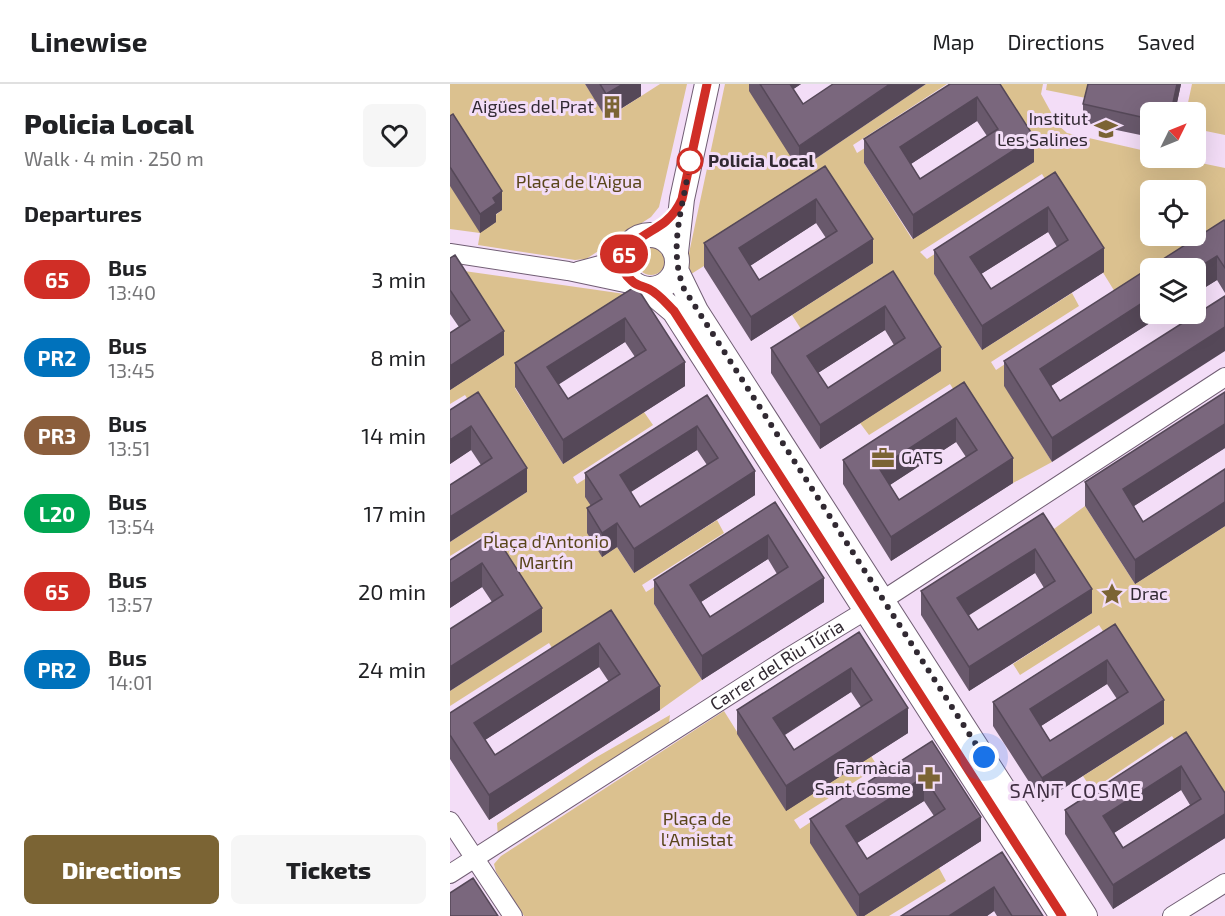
<!DOCTYPE html>
<meta charset="utf-8">
<style>
body{margin:0;font-family:"Exo 2",sans-serif;background:#f6f6f6;color:#202124;height:100vh;display:flex;flex-direction:column;font-size:22px;white-space:nowrap}
*{box-sizing:border-box;margin:0}
p{font-size:20px;color:#757577}
.icon{flex:none;width:33px;height:33px;fill:none;stroke:currentColor;stroke-width:2;stroke-linecap:round;stroke-linejoin:round}
.map{position:relative;flex:1;overflow:hidden}
.side{display:flex;flex-direction:column;background:#fff;width:450px}
.side>*{flex:none}
.badge{padding:0 12px;border-radius:20px;font-size:21px;line-height:39px}
.needle{width:39px;rotate:47deg}
.buttons{position:absolute;left:690px;top:18px;display:grid;gap:12px}
.buttons a{display:grid;place-items:center;width:66px;height:66px;border-radius:9px;background:#fff;box-shadow:0 6px 24px #0002;font-size:30px}
.you{position:absolute;width:30px;height:30px;margin:-15px;border:4px solid #fff;border-radius:50%;background:#1a73e8;box-shadow:0 0 0 9px #1a73e833}
.map>.badge{position:absolute;translate:-50% -50%;box-shadow:0 0 0 3px #fff}
h2{padding:0 24px;font-size:22px;line-height:54px}
.round{display:grid;place-items:center;flex:none;width:63px;height:63px;border-radius:9px;background:#f6f6f6}
.head{display:flex;align-items:center;justify-content:space-between;height:102px;padding:0 24px}
h1{font-size:28px;font-weight:800;line-height:45px}
.action{display:flex;gap:12px;margin-top:auto;padding:12px 24px}
.action a{flex:1;height:69px;border-radius:9px;background:#7b6434;color:#fff;font-size:24px;font-weight:800;line-height:69px;text-align:center}
.action a+a{background:#f6f6f6;color:#202124}
ul{padding:0;list-style:none}
li{display:flex;align-items:center;gap:18px;height:78px;padding:0 24px}
li div{flex:1}
li b{display:block;font-size:22px}
li em{font-style:normal}
li .badge{min-width:66px;font-weight:700;text-align:center}
header{display:flex;align-items:center;gap:36px;box-sizing:border-box;height:84px;padding:0 30px;background:#fff;border-bottom:2px solid #e0e0e0}
header strong{font-size:28px}
nav{display:flex;gap:33px;margin-inline-start:auto;font-size:21px}
main{display:flex;flex:1;min-height:0}
.map>svg:first-child{display:block}
</style>
<header>
<strong>Linewise</strong>
<nav><a>Map</a><a>Directions</a><a>Saved</a></nav>
</header>
<main>
<section class="side">
<div class="head"><div><h1>Policia Local</h1><p>Walk · 4 min · 250 m</p></div><a class="round"><svg class="icon" aria-label="heart" viewBox="0 0 24 24"><path d="M12 20l-8-8c-3-5 5-10 8-4 3-6 11-1 8 4z"/></svg></a></div>
<h2>Departures</h2>
<ul>
<li><span class="badge" style="background:#d02e26;color:#fff">65</span><div><b>Bus</b><p>13:40</p></div><em>3 min</em></li>
<li><span class="badge" style="background:#0072bc;color:#fff">PR2</span><div><b>Bus</b><p>13:45</p></div><em>8 min</em></li>
<li><span class="badge" style="background:#8b5e3c;color:#fff">PR3</span><div><b>Bus</b><p>13:51</p></div><em>14 min</em></li>
<li><span class="badge" style="background:#00a651;color:#fff">L20</span><div><b>Bus</b><p>13:54</p></div><em>17 min</em></li>
<li><span class="badge" style="background:#d02e26;color:#fff">65</span><div><b>Bus</b><p>13:57</p></div><em>20 min</em></li>
<li><span class="badge" style="background:#0072bc;color:#fff">PR2</span><div><b>Bus</b><p>14:01</p></div><em>24 min</em></li>
</ul>
<div class="action"><a>Directions</a><a>Tickets</a></div>
</section>
<div class="map">
<svg width="775" height="832" viewBox="0 0 775 832">
<rect width="100%" height="100%" fill="#f3ddf7"/>
<path fill="#dbc18f" fill-rule="evenodd" d="M0 0H135L157 34 210 0H237L209 123 201 133 136 175 125 176 28 161 30 149 0 145V101L30 148 46 138 43 133 52 126 0 51Z
M275 0H310L349 86 476 0H497L403 61 407 69 515 0H593L591 10 608 41 617 49 700 68V74H727L775 84V162L700 184 554 301 602 378 563 399 500 300 419 351 410 339 491 287 432 193 351 245 342 231 423 179 365 112 238 192 235 188ZM535 2 584 78 462 155 414 79ZM592 90 665 208 546 286 541 278 629 222 622 209 532 266 484 190 559 122 477 175 470 168ZM700 106H746V152H700Z
M597 0H639L636 14 596 6Z
M742 0H775V51L746 45V28H736Z
M187 177a14 14 0 1 1 28 0a14 14 0 1 1-28 0Z
M0 185 182 211 65 304 113 380 194 328 203 341 123 393 127 400 208 349 152 439V473L167 463 184 489 267 436 274 449 192 501 196 508 279 457 204 520 252 596 210 626 162 552 105 569 99 559 0 622V607L92 548 31 453 0 472V458L77 408 15 311 0 320V306L54 271Z
M635 422 685 500 775 442V734L722 652 642 706 633 692 714 640 649 541 570 591 563 580 642 529 593 453Z
M274 627 336 726 421 672 428 683 344 736 350 745 435 689 361 759 407 832H74L46 788 44 780 51 772Z
M220 631 218 646 48 753 47 739 145 674Z
M489 784 496 797 439 832H414Z"/>
<g fill="none" stroke-linecap="round" stroke-linejoin="round">
<g stroke="#715e74" stroke-width="20">
<g id="street">
<path d="M0 169 118 187 189 202"/>
<path d="M128 187 154 180 176 165"/>
<path d="M0 737 63 832"/>
<path id="s1" d="M0 790 339 573 433 516 775 293"/>
<path d="M722 832 775 799"/>
</g>
</g>
<g stroke="#715e74" stroke-width="26">
<path id="secondary" d="M173 178a27 27 0 1 1 54 0a27 27 0 1 1-54 0Z
M226 168 232 115 257 0
M226 186 246 227 635 832
M198 205 224 227 612 832"/>
</g>
<use href="#street" stroke="#fff" stroke-width="18"/>
<use href="#secondary" stroke="#fff" stroke-width="24"/>
</g>
<path fill="#69596c" fill-rule="evenodd" d="M135 0H191V12L156 34Z
M299 0H351L343 5 353 20 349 86 299 7Z
M550 0 584 78 463 155 414 79V55ZM527 37 537 52 470 95 461 80Z
M638 0H731L725 28H700V53L633 39V20Z
M0 32 52 126 46 130V138L30 149 0 102Z
M375 82 423 179 301 257 254 183V159ZM366 139 376 154 309 196 300 182Z
M605 88 654 188 532 266 484 190V166ZM598 148 607 163 541 205 531 190Z
M775 138V209L767 196 746 209V184L700 230H714L601 302 610 317 602 378 554 302V277Z
M0 174 54 271 0 306V249L9 243 0 230Z
M443 187 491 287 370 365 321 289V264ZM435 246 444 261 378 304 368 289Z
M186 202 235 302 113 380 65 303V279ZM175 258 185 273 118 315 108 300Z
M514 298 563 399 441 477 393 400V376ZM506 358 516 373 449 416 440 401Z
M28 308 77 408 31 381 21 366 0 380V326Z
M257 311 305 411 184 489 167 463 152 473 137 449V424L141 422 135 413V389ZM247 366 257 381 190 423 180 408Z
M775 364 684 422 693 438 775 385V442L685 500 635 422V398Z
M325 418 374 518 252 596 204 520V496ZM318 475 327 490 260 533 251 518Z
M593 429 642 529 519 607 471 531V507ZM585 489 594 504 528 546 518 531Z
M43 448 92 548 42 518 32 503 0 524V476Z
M161 526 210 626 39 736 0 675V629ZM149 583 159 598 45 671 35 656Z
M665 540 714 640 592 718 543 642V618ZM657 600 667 615 600 657 591 642Z
M409 548 458 649 336 727 287 650V626ZM401 608 411 623 344 666 335 651Z
M736 648 775 709V754L663 825 615 750V726ZM731 706 740 721 673 764 664 749Z
M482 657 531 757 414 832H407L360 759V735ZM474 717 484 732 417 775 407 759Z
M552 768 593 832H547L544 827 537 832H451Z"/>
<path fill="#554858" d="M173 0H191V12L156 34V10Z
M332 0H351L332 13Z
M440 0H476L349 86V62Z
M727 0H731L725 28H721Z
M527 13V37L450 87V63Z
M584 53V78L463 155V131Z
M52 107V126L46 130V138L30 149V130L43 114Z
M366 115V139L289 189V164Z
M598 123V148L520 197V173Z
M423 155V179L301 257V233Z
M654 164V188L532 266V242Z
M767 172V196L746 209V185Z
M700 214V230H714L590 309V285Z
M435 222V246L357 296V272Z
M175 234V258L97 308V283Z
M775 243V267L602 378V354Z
M54 247V271L0 306V282Z
M491 263V287L370 365V341Z
M235 278V302L113 380V356Z
M506 334V358L429 408V384Z
M775 340V364L673 429V405Z
M21 342V366L0 380V356Z
M247 342V366L170 415V391Z
M563 374V399L441 477V453Z
M77 384V408L0 458V433Z
M305 387V411L184 489V465Z
M775 418V442L685 500V476Z
M167 439V463L152 473V449Z
M318 451V475L240 525V501Z
M585 465V489L507 539V514Z
M32 479V503L0 524V500Z
M374 494V518L252 596V572Z
M642 505V529L519 607V583Z
M92 524V548L0 607V583Z
M149 559V583L24 663V639Z
M657 576V600L580 649V625Z
M401 584V608L323 658V634Z
M210 602V626L39 736V711Z
M714 616V640L592 718V694Z
M458 624V649L336 727V702Z
M731 682V706L653 756V732Z
M474 693V717L396 766V742Z
M775 730V754L663 825V801Z
M531 733V757L414 832H409V811Z
M544 803V827L537 832H499Z"/>
<path fill="#7a677d" stroke="#554858" stroke-width="1.5" fill-rule="evenodd" d="M150 0H173L156 10Z
M310 0H340L353 20 383 0H440L349 62Z
M500 0H550L584 53 463 131 414 55ZM527 13 548 45 470 95 450 63Z
M638 0H727L721 28H700V35L633 20Z
M3 30 52 107 43 114 46 119 30 130 0 83V32Z
M375 82 423 155 301 233 254 159ZM366 115 387 147 309 196 289 164Z
M605 88 654 164 532 242 484 166ZM598 123 618 156 541 205 520 173Z
M774 136 775 138V184L767 172 746 185V184H700V214L590 285 610 317 775 212V243L602 354 554 277Z
M5 171 54 247 0 282V249L20 236 0 206V174Z
M443 187 491 263 370 341 321 264ZM435 222 455 254 378 304 357 272Z
M186 202 235 278 113 356 65 279ZM175 234 196 266 118 315 97 283Z
M514 298 563 374 441 453 393 376ZM506 334 527 366 449 416 429 384Z
M28 308 77 384 0 433V401L42 374 21 342 0 356V326Z
M775 308V340L673 405 693 438 775 385V418L685 476 635 398Z
M257 311 305 387 184 465 167 439 152 449 137 424 152 415 135 389ZM247 342 268 374 190 423 170 391Z
M325 418 374 494 252 572 204 496ZM318 451 338 483 260 533 240 501Z
M593 429 642 505 519 583 471 507ZM585 465 605 497 528 546 507 514Z
M43 448 92 524 0 583V545L53 511 32 479 0 500V476Z
M161 526 210 602 39 711 0 651V629ZM149 559 170 590 45 671 24 639Z
M665 540 714 616 592 694 543 618ZM657 576 678 608 600 657 580 625Z
M409 548 458 624 336 702 287 626ZM401 584 422 616 344 666 323 634Z
M736 648 775 709V730L663 801 615 726ZM731 682 751 715 673 764 653 732Z
M482 657 531 733 409 811 360 735ZM474 693 495 725 417 775 396 742Z
M552 768 593 832H562L544 803 499 832H451Z
M23 794 48 832H0V809Z"/>
<g fill="none" stroke-linecap="round" stroke-linejoin="round">
<g stroke="#fff" stroke-width="14">
<path id="line" d="M257 0 232 115C228 124 223 131 216 137 200 151 149 168 182 197 187 202 193 202 199 205 209 210 216 219 224 227L612 832"/>
</g>
<use href="#line" stroke="#d02e26" stroke-width="9"/>
<path stroke="#312932" stroke-width="6" stroke-dasharray="0 10.8" d="M240 77C234 121 217 163 234 205L534 673"/>
</g>
<defs>
<g id="building-bare" transform="scale(1.8)"><path d="M-4-6H4V6H1V3H-1V6H-4ZM-2.5-4.3h1.7v1.8h-1.7ZM.8-4.3h1.7v1.8H.8ZM-2.5-1h1.7V.8h-1.7ZM.8-1h1.7V.8H.8Z" fill="#7b6434" stroke="#f3ddf7" stroke-width="2.5" paint-order="stroke"/></g>
<g id="school-bare" transform="scale(1.8)"><path d="M0-5L7-2L0 1L-7-2ZM-4 1L0 2.5L4 1V4Q0 6-4 4Z" fill="#7b6434" stroke="#f3ddf7" stroke-width="2.5" paint-order="stroke"/></g>
<g id="office-bare" transform="scale(1.8)"><path d="M-6-3h4V-5.5h4V-3h4V5H-6ZM-1-4.5V-3h2v-1.5ZM-6 0V1H6V0Z" fill="#7b6434" stroke="#f3ddf7" stroke-width="2.5" paint-order="stroke"/></g>
<g id="sight-bare" transform="scale(1.8)"><path d="M0-6L1.8-2.2L6-1.7L2.9 1.2L3.7 5.4L0 3.3L-3.7 5.4L-2.9 1.2L-6-1.7L-1.8-2.2Z" fill="#7b6434" stroke="#f3ddf7" stroke-width="2.5" paint-order="stroke"/></g>
<g id="pharmacy-bare" transform="scale(1.8)"><path d="M-2-6h4v4h4v4h-4v4h-4v-4h-4v-4h4Z" fill="#7b6434" stroke="#f3ddf7" stroke-width="2.5" paint-order="stroke"/></g>
</defs>
<g fill-rule="evenodd">
<use href="#building-bare" x="162" y="23"/>
<use href="#school-bare" x="656" y="45"/>
<use href="#office-bare" x="433" y="374"/>
<use href="#sight-bare" x="662" y="510"/>
<use href="#pharmacy-bare" x="479" y="694"/>
</g>
<circle fill="#fff" stroke="#d02e26" stroke-width="3" cx="240" cy="77" r="12"/>
<g text-anchor="middle" stroke-width="6" stroke-linejoin="round" paint-order="stroke">
<g font-size="18" fill="#312932" stroke="#f3ddf7" text-anchor="end">
<text x="144" y="29">Aigües del Prat</text>
<text x="638" y="41">Institut<tspan x="638" dy="21">Les Salines</tspan></text>
<text x="451" y="380" text-anchor="start">GATS</text>
<text x="680" y="516" text-anchor="start">Drac</text>
<text x="461" y="690">Farmàcia<tspan x="461" dy="21">Sant Cosme</tspan></text>
</g>
<g font-size="18" font-weight="bold" fill="#312932" stroke="#f3ddf7" text-anchor="start">
<text x="258" y="83">Policia Local</text>
</g>
<g font-size="18" fill="#5a461b" stroke="#f3ddf7">
<text x="129" y="104">Plaça de l'Aigua</text>
<text x="96" y="464">Plaça d'Antonio<tspan x="96" dy="21">Martín</tspan></text>
<text x="247" y="741">Plaça de<tspan x="247" dy="21">l'Amistat</tspan></text>
</g>
<g font-size="18" fill="#312932" stroke="#f3ddf7">
<text dy="6" stroke="none"><textPath href="#s1" startOffset="388">Carrer del Riu Túria</textPath></text>
</g>
<g font-size="20" letter-spacing="1.5" fill="#3f2e41" stroke="#f3ddf7">
<text x="626" y="714">SANT COSME</text>
</g>
</g>
</svg>
<div class="buttons">
<a><svg class="needle" viewBox="-14 -14 28 28"><path d="M0-13l5 13h-10z" fill="#e53935"/><path d="M0 13l5-13h-10z" fill="#757577"/></svg></a>
<a><svg class="icon" aria-label="locate" viewBox="0 0 24 24"><circle cx="12" cy="12" r="6"/><path d="M12 2v4M12 18v4M2 12h4M18 12h4"/></svg></a>
<a><svg class="icon" aria-label="layers" viewBox="0 0 24 24"><path d="M12 4l9 5-9 5-9-5zM3 14l9 5 9-5"/></svg></a>
</div>
<div class="you" style="left:534px;top:673px"></div>
<b class="badge" style="left:174px;top:170px;background:#d02e26;color:#fff">65</b>
</div>
</main>
